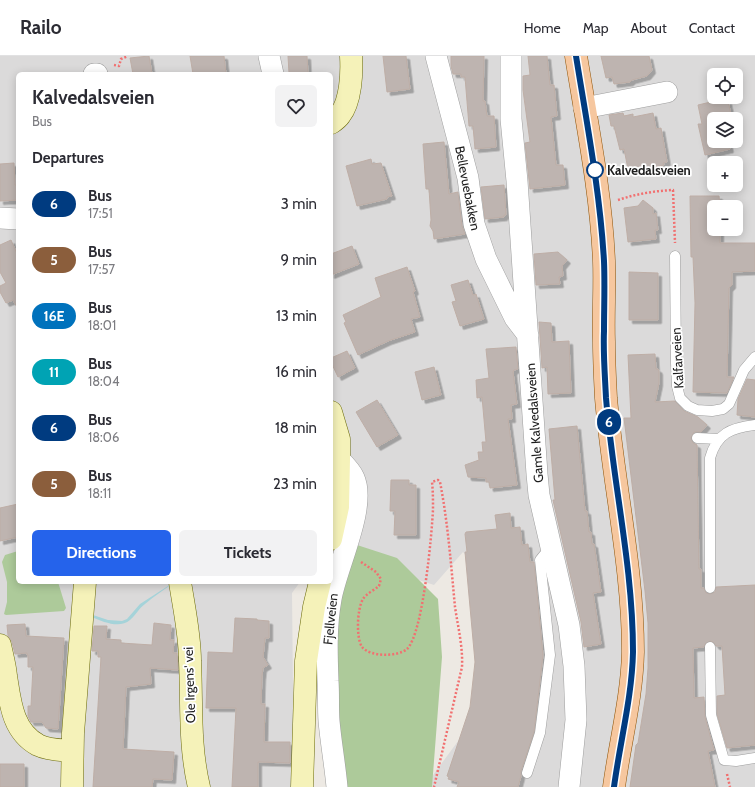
<!DOCTYPE html>
<meta charset="utf-8">
<style>
body{margin:0;font-family:Cabin,sans-serif;background:#f2f2f3;color:#2b2b33;height:100vh;display:flex;flex-direction:column;font-size:15px;white-space:nowrap}
*{box-sizing:border-box;margin:0}
p{font-size:13px;color:#7c7c81}
.icon{flex:none;width:22px;height:22px;fill:none;stroke:currentColor;stroke-width:2;stroke-linecap:round;stroke-linejoin:round}
.map{position:relative;flex:1;overflow:hidden}
.panel{position:absolute;left:16px;top:16px;width:317px;height:512px;display:flex;flex-direction:column;background:#fff;border-radius:6px;box-shadow:0 2px 10px #0003}
.panel>*{flex:none}
.badge{padding:0 8px;border-radius:13px;font-size:14px;line-height:26px}
.buttons{position:absolute;left:707px;top:12px;display:grid;gap:8px}
.buttons a{display:grid;place-items:center;width:36px;height:36px;border-radius:6px;background:#fff;box-shadow:0 2px 10px #0003;font-size:20px}
.map>.badge{position:absolute;translate:-50% -50%;box-shadow:0 0 0 2px #fff}
h2{padding:0 16px;font-size:15px;line-height:36px}
.round{display:grid;place-items:center;flex:none;width:42px;height:42px;border-radius:6px;background:#f2f2f3}
.overview{display:flex;align-items:center;justify-content:space-between;height:68px;padding:0 16px}
h1{font-size:19px;font-weight:800;line-height:30px}
.button{display:flex;gap:8px;margin-top:auto;padding:8px 16px}
.button a{flex:1;height:46px;border-radius:6px;background:#2563eb;color:#fff;font-size:16px;font-weight:800;line-height:46px;text-align:center}
.button a+a{background:#f2f2f3;color:#2b2b33}
ul{padding:0;list-style:none}
li{display:flex;align-items:center;gap:12px;height:56px;padding:0 16px}
li div{flex:1}
li b{display:block;font-size:15px}
li em{font-style:normal}
li .badge{min-width:44px;font-weight:700;text-align:center}
header{display:flex;align-items:center;gap:24px;box-sizing:border-box;height:56px;padding:0 20px;background:#fff;border-bottom:1px solid #e1e1e2}
header strong{font-size:19px}
nav{display:flex;gap:22px;margin-inline-start:auto;font-size:14px}
.map>svg:first-child{display:block}
</style>
<header>
<strong>Railo</strong>
<nav><a>Home</a><a>Map</a><a>About</a><a>Contact</a></nav>
</header>
<div class="map">
<svg width="755" height="731" viewBox="0 0 755 731">
<defs>
<filter id="shadow"><feDropShadow dx="3.5" dy="3.5" stdDeviation="0" flood-color="#0004"/></filter>
</defs>
<rect width="100%" height="100%" fill="#ede9e3"/>
<path fill="#dbdada" fill-rule="evenodd" d="M0 0H755V731H428V726L508 617 501 543 463 496 434 529 376 510 331 483V18H18V526H300L292 537 294 731H0ZM714 19H736V41H714ZM714 63H736V85H714ZM714 107H736V129H714ZM714 151H736V173H714Z"/>
<path fill="#adca9a" d="M357 489 397 502 438 543 442 601 432 731H344L327 577Z
M18 495V526H58L66 552 64 555 6 559 4 558 7 546V526L2 506 5 499Z"/>
<path fill="#a5d3d9" d="M169 526H175C165 533 154 540 145 548 139 552 136 559 130 564 120 573 103 566 92 561L93 559 108 564 122 565 127 563 140 548 168 530 170 528Z"/>
<path fill="#beb4b0" stroke="#beaea6" filter="url(#shadow)" d="M149 0 152 18H133L130 2Z
M190 0H224L226 18H193Z
M288 0H307L308 18 289 17Z
M383 0H406L410 33 387 36Z
M451 0H484L483 45H485L487 60H494L496 91 475 93 473 70H469L465 21H461V18H453L451 10Z
M528 0H547L550 29H554L557 60 551 61 556 109H563L565 129 530 133 525 87 530 86 523 34V20L530 19Z
M601 0H649L652 14 647 20 632 24 630 26 614 28 612 21 606 22Z
M719 44 720 47 728 45 732 63H714V85H728L730 93 705 99 698 68H702L698 49Z
M623 57 624 60 633 58V61L653 57 656 73 661 72 667 106 663 107 664 109 632 116 631 112 628 113 624 93 620 94 614 70H611L609 59Z
M444 86 449 138 458 136 462 170 465 178 434 183 433 175 430 170 431 164 429 133H426L423 88Z
M371 103 372 108 381 107 392 140 387 141V143L357 150 346 110Z
M14 107 15 129H18V144L0 145V108Z
M504 129 506 159H504V161L485 163 481 131Z
M690 140H719L720 151H714V173H720V187H755V215L732 216V229L729 232 727 321H734L727 337 693 336 695 247 693 201H691Z
M643 144 653 152V158L656 157 658 174H655L656 183 628 186 624 152 638 150Z
M11 184 18 200V253L13 244 6 247 0 236V230L6 227 0 216V189Z
M352 190 359 208 331 219V198Z
M558 196 567 204 562 210 563 220 559 221 560 228 536 229 534 198Z
M407 211 415 235 413 236 420 261 411 263 415 276 388 285 358 299 344 267 346 266 343 259 381 241 375 222Z
M629 216 658 217V264H629Z
M468 224 473 239 476 238 484 263 460 270 452 246 456 245 451 229Z
M539 266 551 267 552 286 569 285 571 337 548 338 547 311 542 312Z
M516 291 518 313 514 314 513 316 517 348 511 349 512 363H508L517 429 490 432 489 426H486V422L468 421 465 409 479 404 478 396H483L482 386H486L482 341 477 342 476 324 489 322 486 293Z
M347 295 355 312 338 321 331 306V302Z
M655 298 656 313H658L659 315V327L655 346 675 345 684 355 698 361 707 369 701 376H694L691 382 693 387 697 389 699 513H701V532H704L706 537 710 538 715 536 716 531 755 529V689L727 692 717 658V640L725 639 722 590H716L713 586 710 585 705 588 704 591 693 592 694 642 704 641 705 661 714 694 708 695 715 731H630L636 689 638 687 646 638 648 612V567L645 535 624 362H631L628 299Z
M434 311 441 339 422 344 415 316Z
M747 323 755 324V361L737 359 738 343Z
M377 344 398 379 377 391 356 356Z
M577 370 585 455H587L589 476H591L592 488H594L601 536 593 537 601 588 584 591 581 566 553 444H555L549 373Z
M391 424H409V429H416V479H394L395 455H390Z
M18 448V481L0 485V452Z
M510 457 511 472 520 471 522 489 528 488 530 506H534L543 599 534 676 521 715V720L518 731H457L459 726 448 723 449 721 447 720 470 651 475 606 465 496H467L465 478 466 476 497 473 495 459Z
M235 562 257 563V564L269 565V582H265L263 601 268 609 263 612 262 620 261 648H265L264 686H290V707L258 706V731H232L236 652H206L208 596 233 597Z
M154 567 171 569 170 584H174L173 597H177L178 614 150 612 151 628 126 631 123 693 174 696 172 724 153 723 152 731H93L101 601H98V595H92L94 570H107L106 583 121 584V587L152 589Z
M25 568 26 580 64 582 58 673 46 672 42 666H31L28 660V650H31L33 611H28V599H27V597L15 598 12 586 8 580 7 569Z
M0 708H24V731H0Z"/>
<g fill="none" stroke-linecap="round" stroke-linejoin="round">
<g stroke="#9e9e9e" stroke-width="11">
<path id="lane" d="M675 200 676 307 677 330 680 342 688 350 697 354 712 355 723 353 729 348 744 314 755 301
M697 382 719 383
M710 532V402C717 377 731 372 755 369
M710 591 711 659 724 704 736 705 755 702
M527 717 540 677 550 599 540 504 544 499 554 498"/>
</g>
<g stroke="#9e9e9e" stroke-width="22">
<path id="street" d="M269 0 273 18
M436 0 468 122 474 168 486 203 515 262 528 279
M511 0V63L517 125 537 418 539 439 569 569 574 610 576 664 569 731
M94 18H97
M584 52 667 36
M0 162 18 163
M337 731C335 709 331 687 329 665 328 651 329 638 328 625 327 598 326 570 331 543 336 512 367 451 354 422 351 415 345 409 339 403"/>
</g>
<g stroke="#6c6c0b" stroke-width="23">
<path id="secondary" d="M331 67C334 65 338 62 340 59 351 45 352 17 351 0
M331 356 339 383V403L338 451 331 483
M180 526C184 552 190 579 190 605 192 648 189 689 199 731
M0 589C2 599 5 609 6 620 10 645 12 675 38 689 48 694 61 694 72 695
M72 731 73 677 85 526
M302 731 306 605 314 551 320 526"/>
</g>
<g stroke="#8d5308" stroke-width="23">
<path id="primary" d="M576 0C587 68 601 136 604 205 605 232 603 259 604 286 604 305 605 323 606 342 613 426 633 510 633 596 632 641 620 686 614 731"/>
</g>
<path stroke="#f17070" stroke-width="2.5" stroke-dasharray="2 2" stroke-linecap="butt" d="M114 9 119 10 121 3 128 0
M618 144C636 138 654 135 673 134L675 187
M361 506 376 516 381 523 379 530C374 534 366 538 363 543 357 553 356 582 362 591 370 601 398 601 407 593 423 578 432 477 433 453 433 444 433 435 432 426L438 424 440 426C448 467 451 509 455 551 458 571 463 591 462 611L434 731
M727 718 730 731"/>
<use href="#lane" stroke="#fff" stroke-width="10"/>
<use href="#street" stroke="#fff" stroke-width="21"/>
<use href="#secondary" stroke="#f5f2b9" stroke-width="22"/>
<use href="#primary" stroke="#f6c79f" stroke-width="22"/>
</g>
<g fill="none" stroke-linecap="round" stroke-linejoin="round">
<g stroke="#fff" stroke-width="9">
<path id="line" d="M576 0C587 68 600 136 604 205 605 229 604 252 604 275 603 297 605 320 606 342 613 427 633 510 633 596 632 641 620 686 614 731"/>
</g>
<use href="#line" stroke="#003b80" stroke-width="6"/>
</g>
<circle fill="#fff" stroke="#003b80" stroke-width="2" cx="595" cy="114" r="8"/>
<g text-anchor="middle" stroke-width="3.5" stroke-linejoin="round" paint-order="stroke">
<g font-size="13" font-weight="bold" fill="#1d1d1d" stroke="#fff" text-anchor="start">
<text x="607" y="119">Kalvedalsveien</text>
</g>
<g font-size="13" fill="#1d1d1d" stroke="#fff">
<text transform="translate(468 132) rotate(79)" y="5">Bellevuebakken</text>
<text transform="translate(677 302) rotate(-93)" y="5">Kalfarveien</text>
<text transform="translate(534 367) rotate(-94)" y="5">Gamle Kalvedalsveien</text>
<text transform="translate(330 563) rotate(-84)" y="5">Fjellveien</text>
<text transform="translate(189 629) rotate(-92)" y="5">Ole Irgens' vei</text>
</g>
</g>
</svg>
<div class="buttons">
<a><svg class="icon" aria-label="locate" viewBox="0 0 24 24"><circle cx="12" cy="12" r="6"/><path d="M12 2v4M12 18v4M2 12h4M18 12h4"/></svg></a>
<a><svg class="icon" aria-label="layers" viewBox="0 0 24 24"><path d="M12 4l9 5-9 5-9-5zM3 14l9 5 9-5"/></svg></a>
<a>+</a>
<a>−</a>
</div>
<b class="badge" style="left:609px;top:366px;background:#003b80;color:#fff">6</b>
<section class="panel">
<div class="overview"><div><h1>Kalvedalsveien</h1><p>Bus</p></div><a class="round"><svg class="icon" aria-label="heart" viewBox="0 0 24 24"><path d="M12 20l-8-8c-3-5 5-10 8-4 3-6 11-1 8 4z"/></svg></a></div>
<h2>Departures</h2>
<ul>
<li><span class="badge" style="background:#003b80;color:#fff">6</span><div><b>Bus</b><p>17:51</p></div><em>3 min</em></li>
<li><span class="badge" style="background:#8b5e3c;color:#fff">5</span><div><b>Bus</b><p>17:57</p></div><em>9 min</em></li>
<li><span class="badge" style="background:#0072bc;color:#fff">16E</span><div><b>Bus</b><p>18:01</p></div><em>13 min</em></li>
<li><span class="badge" style="background:#00a3b4;color:#fff">11</span><div><b>Bus</b><p>18:04</p></div><em>16 min</em></li>
<li><span class="badge" style="background:#003b80;color:#fff">6</span><div><b>Bus</b><p>18:06</p></div><em>18 min</em></li>
<li><span class="badge" style="background:#8b5e3c;color:#fff">5</span><div><b>Bus</b><p>18:11</p></div><em>23 min</em></li>
</ul>
<div class="button"><a>Directions</a><a>Tickets</a></div>
</section>
</div>
